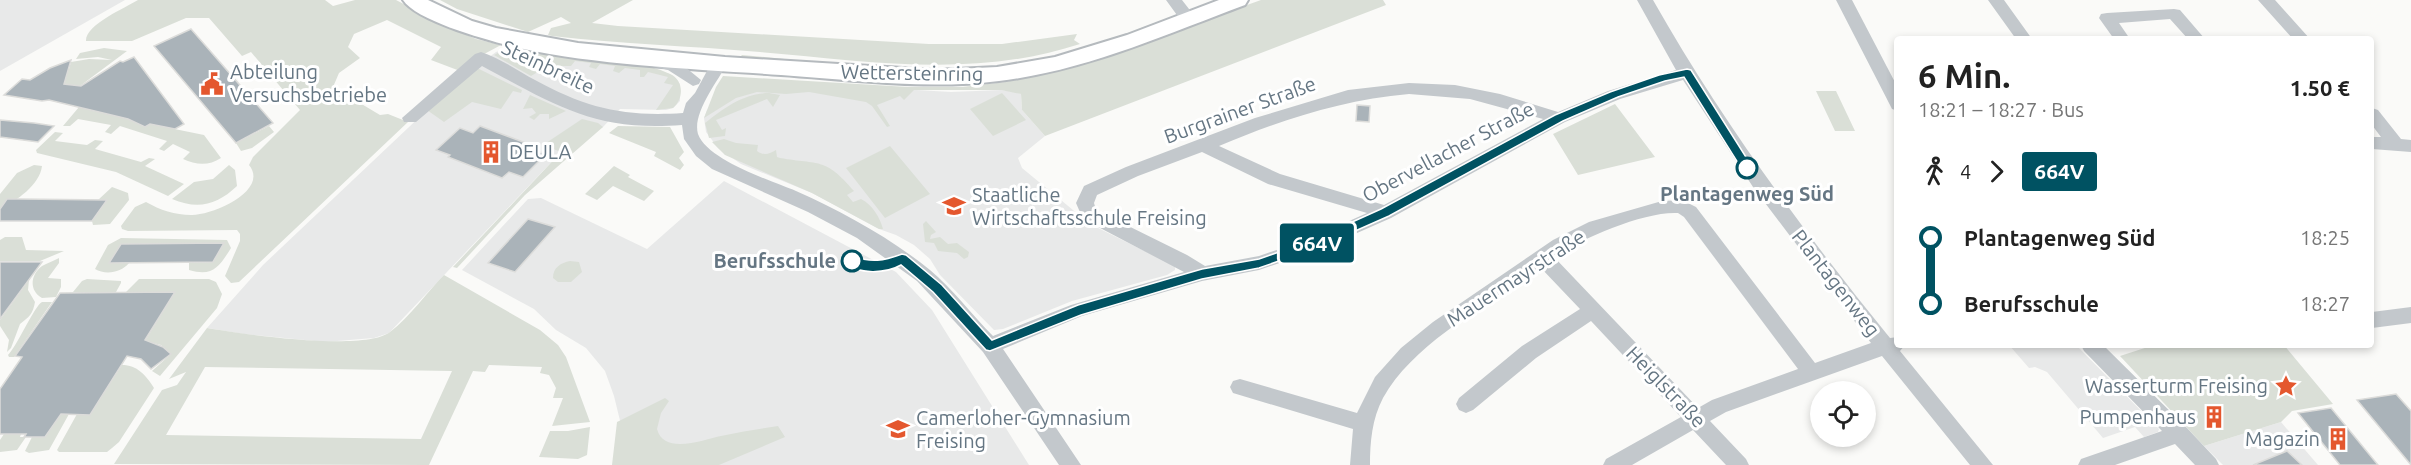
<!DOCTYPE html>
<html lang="de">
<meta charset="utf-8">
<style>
body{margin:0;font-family:Ubuntu,sans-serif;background:#f2f2f2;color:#222;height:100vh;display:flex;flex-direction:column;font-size:22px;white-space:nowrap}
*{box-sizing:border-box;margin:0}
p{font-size:20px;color:#767676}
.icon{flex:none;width:33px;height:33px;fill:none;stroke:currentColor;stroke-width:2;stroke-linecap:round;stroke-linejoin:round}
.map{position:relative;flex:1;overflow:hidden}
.side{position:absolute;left:1894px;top:36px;width:480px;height:312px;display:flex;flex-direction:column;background:#fff;border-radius:6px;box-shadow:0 3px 9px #0003}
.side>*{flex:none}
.badge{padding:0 12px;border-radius:4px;font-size:21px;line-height:39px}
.fabs{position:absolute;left:1810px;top:381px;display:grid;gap:12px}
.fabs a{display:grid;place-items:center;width:66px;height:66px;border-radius:50%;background:#fff;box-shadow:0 3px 9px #0003;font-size:30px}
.map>.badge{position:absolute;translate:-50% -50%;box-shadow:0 0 0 3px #fff}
.legs{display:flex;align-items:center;gap:9px;height:66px;padding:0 24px;font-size:20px}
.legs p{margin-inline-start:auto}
.head{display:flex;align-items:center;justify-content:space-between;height:102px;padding:0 24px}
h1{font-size:33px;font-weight:600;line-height:45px}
ul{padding:0 24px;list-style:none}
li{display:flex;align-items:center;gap:21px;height:66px;font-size:22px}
li i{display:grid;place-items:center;width:9px;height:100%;margin:0 8px;background:currentColor}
li i::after{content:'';width:15px;height:15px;margin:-8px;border:4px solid;border-radius:50%;background:#fff}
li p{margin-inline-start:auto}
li:first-child i{background:linear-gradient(#0000 50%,currentColor 0)}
li:last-child i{background:linear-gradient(currentColor 50%,#0000 0)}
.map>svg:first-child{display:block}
</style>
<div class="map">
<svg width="2411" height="465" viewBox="0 0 2411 465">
<rect width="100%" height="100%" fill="#fafaf8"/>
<path fill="#e8e9e9" d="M0 0H125L0 71Z
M509 47 646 68 670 74 680 84V101L673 108 666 110 620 109 603 127 561 152 389 333 374 338 325 342 244 334 207 328 263 265 427 110 470 71 496 52Z
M746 80 951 92 1001 90 1016 92 1021 94 1022 110 1045 136 1018 158 1022 168 1090 224 1175 266V270L1167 275 1072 301 1003 329 994 330 940 275 930 259 914 245 896 235 879 229 812 193 741 164 718 148 706 132 704 118 707 110Z
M724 181 896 272 932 310 1029 465H627L624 437 614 396 605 371 586 348 556 330 534 309 462 270 528 199 541 198 647 249Z
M2009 345H2076L2159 429 2158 432 2144 437 2135 427 2103 438 2047 372 2035 367 2029 368Z
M2281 422 2318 465H2223L2204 446Z"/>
<path fill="#dadfd7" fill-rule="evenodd" d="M138 0H325L333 6 355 0H396L446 26 476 39 501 45 473 60 460 71 431 60 441 47 387 20 354 34 348 47 360 58 339 73 333 87 380 115 388 114 408 122 239 282 231 283 225 276 240 241V234L237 230 128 231 122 229 121 226 135 207 146 202C160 210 175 215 191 215 211 216 270 191 249 165L253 157 300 110 251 52 242 56 209 18H186L132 41H86C85 25 125 8 138 0Z
M440 0H633L592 23 618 26 929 44H1002L1077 34 1074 40 1080 44C973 79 869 61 760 52 691 46 621 44 552 36L548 35 551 28 571 23 561 17 528 32 457 9Z
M1261 0H1383L1386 5 1045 136 1022 110 1021 94 1001 90H914L904 100 900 96 877 105 890 126 887 127 872 106 866 102 809 92 786 94 757 92 736 98 704 118 716 87 723 76 908 87H962L1005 82 1046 74 1096 59Z
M1174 16 1077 52 1030 65 990 71 932 73 740 57 742 55C833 63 926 78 1017 65 1070 57 1123 34 1174 16Z
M509 47C535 53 561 56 587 59 613 62 646 62 670 74 684 80 684 99 673 108L656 110 673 85 664 83 668 77 648 72 644 77H640V70L625 68 619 73 613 71 615 66 600 64 596 69 589 67 591 63 575 61 571 66H548L531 76 494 55Z
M104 48 127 51 80 86 67 84 59 89 51 76 69 69 71 62 89 59 112 60 98 57 76 59 80 53Z
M475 67 522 90 521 93 513 91 501 109 472 102 444 122 427 110Z
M1816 91H1836L1855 131H1835Z
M769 93 780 95 773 107 767 99 716 120 722 130 726 128 725 136 709 138 705 123C724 108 744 93 769 93Z
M1002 93 1026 120 993 136 970 109Z
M530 95 566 111 549 119V114H540L534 120 529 117 536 113 532 108 523 109Z
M1615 104 1655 157 1578 175 1553 134Z
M79 107 138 121 137 123 145 127 150 124 204 135 221 158C209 166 196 165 183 159L190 152 173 144 164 151 159 149 167 141 120 126 111 134 105 132 111 125 78 119 70 126H63Z
M582 119 598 123 603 127 525 195 457 268 453 267 561 152 543 145Z
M269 126 274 132 252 148 241 151 236 143Z
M618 126 670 127 684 152 679 158 684 165 680 170 654 156 656 152 609 133Z
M55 132 63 133 55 141 87 145 95 140 103 141 95 149 141 162 149 158 155 159 145 166 184 184 168 196 116 172 37 153 36 150Z
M724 139 736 143 758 145 757 151C763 156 770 154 776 150L777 157 780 158C820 165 825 157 854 191L847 195 853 202 861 199C873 205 880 218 883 229H879L812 193 725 155 712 142Z
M890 146 930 194 885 218 846 168Z
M34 165 42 166C40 185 16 201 0 209V194L17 173Z
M229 165 235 170 237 186C217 205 198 210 172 199L194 182 213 179Z
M614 166 630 175 628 177 654 191 644 201 613 186 597 200 585 194Z
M112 187 128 193 129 200 110 224 93 225 92 221 106 200H98Z
M926 221 936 232 931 235 930 239 940 237 948 244 957 243 969 252 968 257 964 259 957 253 938 251 934 243 925 242 923 224Z
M5 237H22L26 250 64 251 40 261H0V240Z
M121 238 227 240 231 248C219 267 213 277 189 270V263L213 262 224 243 121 244 109 263H129C121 273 105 275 95 269L108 245Z
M59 258V263L48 278 61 279V287L56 297 42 298C29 291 30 275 42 266 47 263 54 261 59 258Z
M570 261 579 262 582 272 571 282H558L553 278C553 267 561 263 570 261Z
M444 275 540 330 558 345 566 357 590 422 552 426 563 398H553L556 388 549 375 540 373 542 367 489 365 485 372 473 371 429 465 114 464 162 390 177 385 186 372 169 379 207 328C242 334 364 352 390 332 410 317 426 293 444 275ZM205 367 451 371H452L421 439 166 435Z
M87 279 121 281V283L116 292H73L82 281Z
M139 279H209L216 282 222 294 217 308 160 376 152 371 171 354 161 345 145 341 175 292H126Z
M29 280 28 290 35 302C33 314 29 317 20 324L11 348 7 352 9 340 0 326V320Z
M52 302 14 357H9L8 355C16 348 35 305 42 302 44 302 51 302 52 302Z
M2154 345H2284L2333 404 2292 411 2281 422 2204 446 2120 356Z
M122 365C137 365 146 375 154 388L119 442 112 448 107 452H59L57 450 77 414H90Z
M665 398 669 401 661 413 657 429C664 456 705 439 721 436 740 432 759 429 778 426L785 437 719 465H612L617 422Z
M61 413 69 414 49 450 29 453 25 451 32 437H45Z
M590 427 587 455 578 459 539 457 550 431H568Z
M4 434H21L20 437H26L17 450 0 452V440Z"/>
<path fill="#aab3b9" stroke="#dcdcda" stroke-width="1.5" d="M191 29 273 123 236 143 154 46Z
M134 57 184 124 175 129 150 124 145 127 128 119 49 100 42 101 4 95 22 79 30 80 50 68 71 60 64 84 81 86 120 61 123 62Z
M1357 105 1370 106 1369 122 1356 121Z
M0 120 34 123 54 126 38 142 0 137Z
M480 126 534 146 531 149 546 154 523 177 509 172 502 178 448 157 450 155 436 150 460 128 473 133Z
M7 199H19L107 200 92 221H0V209Z
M528 219 555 227 515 272 488 263Z
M224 243 213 262 109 263 121 244Z
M0 262H42L0 319Z
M175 292 145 340 163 347 171 354 151 369 141 359 127 356 90 415 61 414 45 437H24L26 434H0V389L22 357 15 356 60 293Z
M2396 394 2411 411V465L2357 400Z
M2331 408 2378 465H2340L2298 413Z
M2287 451 2302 465H2253Z"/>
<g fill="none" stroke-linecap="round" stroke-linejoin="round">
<g stroke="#b5babe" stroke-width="4">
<path id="major" d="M403 0H428L472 21 496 28 578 43 725 57 935 70 997 67 1055 57 1127 35 1219 0H1248L1245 5C1164 35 1085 71 999 81 927 90 853 80 781 75 697 69 601 66 519 48 494 42 417 22 403 0Z"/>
</g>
<path fill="#c3c8cc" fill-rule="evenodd" d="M1166 0H1182L1196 18 1194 22H1182Z
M1637 0H1653C1721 120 1802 230 1890 338L1898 337V345H1905L1900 351 1993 465H1970L1882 356 1726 412 1710 421 1746 459 1749 465H1726L1693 430 1632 465H1603L1606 459 1681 417 1591 321 1536 358 1473 410 1466 413 1459 410 1456 404 1459 398 1522 346 1580 309 1540 267C1490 304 1414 342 1383 398 1372 419 1370 442 1370 465H1350L1353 429 1233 393 1230 387 1233 381 1240 379 1357 413 1375 377 1401 348 1433 322 1553 240 1589 222 1662 201 1682 200 1696 207 1815 363 1871 343 1753 187 1683 80 1620 99 1565 122 1391 218 1321 249 1259 270 1202 281 1082 316 1003 349 1081 465H1059L983 352 917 281 857 238 808 212 712 169 696 156 684 139 682 125C595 132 555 105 482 66L416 122H404L402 118 475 54 481 52C500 58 518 71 535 80 586 108 624 117 683 113L686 103 695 93 713 60H725L727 64C717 82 692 114 698 134 707 160 772 181 796 191 843 212 889 237 930 270 953 289 972 315 993 336L1071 305 1184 272 1083 219 1076 203 1084 186 1126 167 1255 118 1348 90 1409 83 1455 85 1500 94 1558 112 1608 91 1676 70ZM1409 94 1470 99 1543 119 1384 205 1280 174 1219 146C1281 120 1341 100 1409 94ZM1202 152 1268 184 1367 213 1309 239 1259 256 1205 266 1187 255 1096 210 1094 203 1097 195 1138 176ZM1678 213 1684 217 1798 369 1712 400 1698 408 1554 257C1582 238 1645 211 1678 213Z
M1836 0H1852L1898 88V111L1892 109 1890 105Z
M1988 0H2004L2032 39H2016Z
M2258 0H2275L2310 39H2293Z
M2174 9 2180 10 2205 39H2188L2170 19 2119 23 2130 39H2114L2099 18 2101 14 2107 13Z
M654 55 679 62 701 80 699 84 693 86 668 70 648 65 646 61 648 57Z
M2372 108 2378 110 2401 139 2411 140V152L2372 149V137H2381L2372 125Z
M2411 307V323L2372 328V312Z
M2081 345H2103L2187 428 2216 459 2219 465H2195L2175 444 2115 465H2078L2081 459 2162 431 2084 351Z"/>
<use href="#major" fill="#fff" fill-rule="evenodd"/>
</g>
<path fill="#005262" stroke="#fff" stroke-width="1.5" d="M1687 69 1691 70 1751 165V171H1743L1684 77 1665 81 1618 97 1563 121 1389 216 1319 247 1259 268 1202 279 1081 315 990 351 986 350 933 292 901 265C887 273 857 276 846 261L852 256C872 263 883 261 902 254L906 255 942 285 992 340 1078 305 1202 269 1259 259 1310 241 1381 209 1555 115 1610 92 1659 75Z"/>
<defs>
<g id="civic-bare" transform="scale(1.8)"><path d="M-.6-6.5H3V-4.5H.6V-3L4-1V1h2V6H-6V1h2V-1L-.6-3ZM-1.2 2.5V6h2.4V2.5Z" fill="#e4572e" stroke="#fff" stroke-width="2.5" paint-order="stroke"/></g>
<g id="building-bare" transform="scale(1.8)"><path d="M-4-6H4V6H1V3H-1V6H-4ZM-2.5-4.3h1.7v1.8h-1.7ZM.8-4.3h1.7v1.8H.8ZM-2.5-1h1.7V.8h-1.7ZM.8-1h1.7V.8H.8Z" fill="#e4572e" stroke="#fff" stroke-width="2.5" paint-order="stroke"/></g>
<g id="school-bare" transform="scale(1.8)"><path d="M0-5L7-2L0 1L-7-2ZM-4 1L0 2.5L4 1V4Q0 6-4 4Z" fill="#e4572e" stroke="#fff" stroke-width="2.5" paint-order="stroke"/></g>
<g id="sight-bare" transform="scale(1.8)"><path d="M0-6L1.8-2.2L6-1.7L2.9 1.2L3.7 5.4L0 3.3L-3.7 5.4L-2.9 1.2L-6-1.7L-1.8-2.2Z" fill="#e4572e" stroke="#fff" stroke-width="2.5" paint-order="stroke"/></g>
</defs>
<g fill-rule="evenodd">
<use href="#civic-bare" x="212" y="84"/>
<use href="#building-bare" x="491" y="152"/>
<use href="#school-bare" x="954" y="206"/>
<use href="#sight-bare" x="2286" y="386"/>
<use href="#building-bare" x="2214" y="417"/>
<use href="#school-bare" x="898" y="429"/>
<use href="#building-bare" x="2338" y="439"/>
</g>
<g fill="#fff" stroke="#005262" stroke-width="3">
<circle cx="1747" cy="168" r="10"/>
<circle cx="852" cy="261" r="10"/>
</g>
<g text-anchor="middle" stroke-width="6" stroke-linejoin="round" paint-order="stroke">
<g font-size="20" fill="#657683" stroke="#fff">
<text transform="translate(548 67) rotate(25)" y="7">Steinbreite</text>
<text transform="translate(912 73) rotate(1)" y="7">Wettersteinring</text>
<text transform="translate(1240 110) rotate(-20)" y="7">Burgrainer Straße</text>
<text transform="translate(1448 152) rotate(-28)" y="7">Obervellacher Straße</text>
<text transform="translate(1516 278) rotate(-33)" y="7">Mauermayrstraße</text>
<text transform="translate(1836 283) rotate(52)" y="7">Plantagenweg</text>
<text transform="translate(1666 387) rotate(46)" y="7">Heiglstraße</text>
</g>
<g font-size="20" fill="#657683" stroke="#fff" text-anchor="start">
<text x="230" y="79">Abteilung<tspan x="230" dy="23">Versuchsbetriebe</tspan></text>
<text x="509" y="159">DEULA</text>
<text x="972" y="202">Staatliche<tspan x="972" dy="23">Wirtschaftsschule Freising</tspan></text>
<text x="2268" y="393" text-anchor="end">Wasserturm Freising</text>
<text x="2196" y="424" text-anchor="end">Pumpenhaus</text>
<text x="916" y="425">Camerloher-Gymnasium<tspan x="916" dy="23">Freising</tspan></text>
<text x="2320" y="446" text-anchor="end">Magazin</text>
</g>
<g font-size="20" font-weight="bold" fill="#657683" stroke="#fff">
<text x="1747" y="201">Plantagenweg Süd</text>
<text x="836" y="268" text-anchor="end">Berufsschule</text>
</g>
</g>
</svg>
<div class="fabs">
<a><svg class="icon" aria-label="locate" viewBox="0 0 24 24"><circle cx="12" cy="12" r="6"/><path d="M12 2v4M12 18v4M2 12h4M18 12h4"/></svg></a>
</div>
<b class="badge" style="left:1317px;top:243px;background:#005262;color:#fff">664V</b>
<section class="side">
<div class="head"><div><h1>6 Min.</h1><p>18:21 – 18:27 · Bus</p></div><b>1.50 €</b></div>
<div class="legs"><svg class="icon" aria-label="walk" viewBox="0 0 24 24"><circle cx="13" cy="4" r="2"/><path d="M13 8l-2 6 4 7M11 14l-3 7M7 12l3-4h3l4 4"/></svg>4<svg class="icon" aria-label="forward" viewBox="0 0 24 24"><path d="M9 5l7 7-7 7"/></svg><b class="badge" style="background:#005262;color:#fff">664V</b></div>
<ul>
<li><i style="color:#005262"></i><b>Plantagenweg Süd</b><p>18:25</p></li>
<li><i style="color:#005262"></i><b>Berufsschule</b><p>18:27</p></li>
</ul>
</section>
</div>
